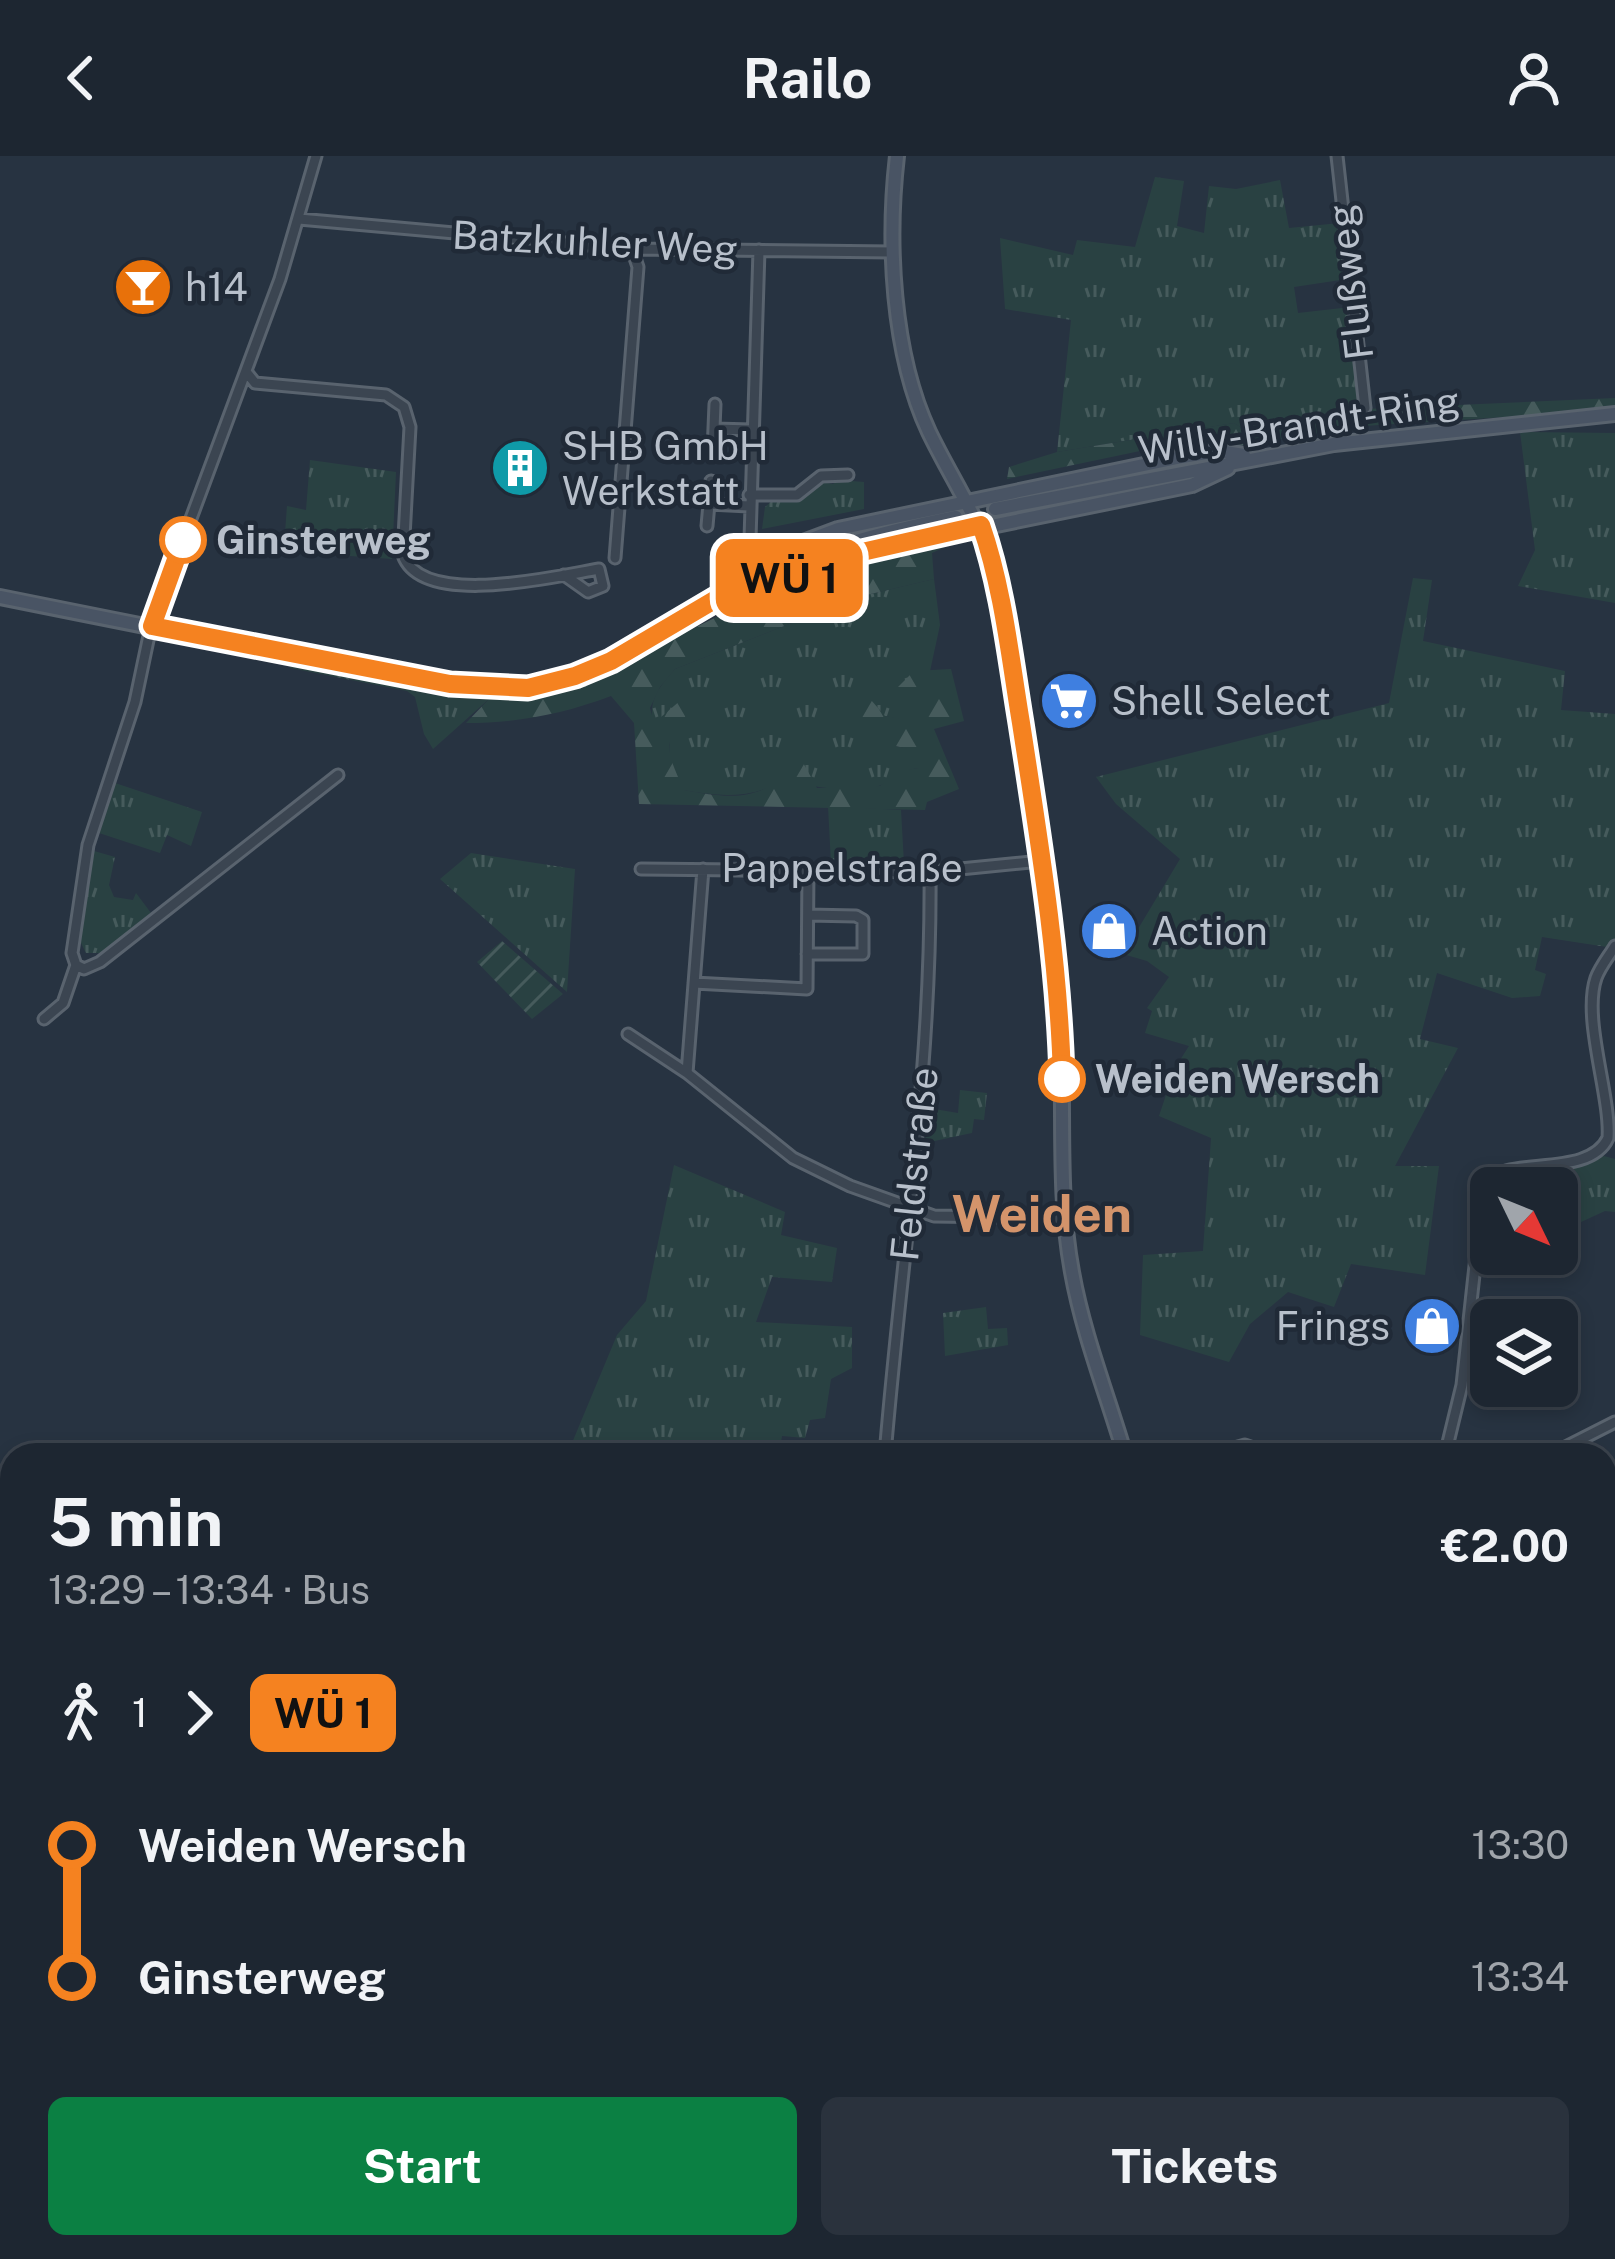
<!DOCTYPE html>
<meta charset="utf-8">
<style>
body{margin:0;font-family:"Public Sans",sans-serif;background:#2a323d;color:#f1f3f6;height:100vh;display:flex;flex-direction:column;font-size:45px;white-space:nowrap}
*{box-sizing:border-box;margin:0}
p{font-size:39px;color:#a0a5ab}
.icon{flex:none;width:66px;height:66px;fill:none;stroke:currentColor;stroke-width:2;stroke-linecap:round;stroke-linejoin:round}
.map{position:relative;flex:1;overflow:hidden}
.sheet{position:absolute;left:0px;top:1287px;width:1617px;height:816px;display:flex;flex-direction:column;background:#1d2631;border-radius:36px 36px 0 0;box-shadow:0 6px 18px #0003,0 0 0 3px #3b434d}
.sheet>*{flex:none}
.badge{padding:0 24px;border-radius:18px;font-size:42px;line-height:78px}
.needle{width:78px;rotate:133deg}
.tools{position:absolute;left:1470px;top:1011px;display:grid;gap:24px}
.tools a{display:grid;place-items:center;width:108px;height:108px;border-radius:18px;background:#1d2631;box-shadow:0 6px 18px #0003,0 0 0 3px #3b434d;font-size:60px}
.map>.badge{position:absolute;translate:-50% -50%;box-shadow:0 0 0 6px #fff}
.legs{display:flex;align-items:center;gap:18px;height:132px;padding:0 48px;font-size:39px}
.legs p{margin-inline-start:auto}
.headline{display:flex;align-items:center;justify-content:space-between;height:204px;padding:0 48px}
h1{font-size:66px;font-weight:700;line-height:90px}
.primary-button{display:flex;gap:24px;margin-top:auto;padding:24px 48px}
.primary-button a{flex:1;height:138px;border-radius:18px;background:#0b8043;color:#fff;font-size:48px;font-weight:700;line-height:138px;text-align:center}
.primary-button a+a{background:#2a323d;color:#f1f3f6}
ul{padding:0 48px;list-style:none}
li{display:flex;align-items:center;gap:42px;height:132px;font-size:45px}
li i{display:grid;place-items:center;width:18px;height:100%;margin:0 15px;background:currentColor}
li i::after{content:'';width:30px;height:30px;margin:-15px;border:9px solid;border-radius:50%;background:#1d2631}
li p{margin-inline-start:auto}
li:first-child i{background:linear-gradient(#0000 50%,currentColor 0)}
li:last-child i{background:linear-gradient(currentColor 50%,#0000 0)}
header{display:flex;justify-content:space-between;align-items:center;height:156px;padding:0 48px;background:#1d2631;font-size:54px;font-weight:700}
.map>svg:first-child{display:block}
</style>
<header><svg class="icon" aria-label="back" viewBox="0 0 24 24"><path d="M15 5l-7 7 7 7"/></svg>Railo<svg class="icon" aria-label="person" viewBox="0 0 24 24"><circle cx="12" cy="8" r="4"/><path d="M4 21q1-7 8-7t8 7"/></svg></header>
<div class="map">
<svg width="1615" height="2103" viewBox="0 0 1615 2103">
<defs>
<pattern id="grass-tufts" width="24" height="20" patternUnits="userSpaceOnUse" patternTransform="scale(3)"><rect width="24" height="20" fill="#294142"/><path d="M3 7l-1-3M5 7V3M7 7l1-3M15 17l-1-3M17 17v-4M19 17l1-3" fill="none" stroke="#465b5c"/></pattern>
<pattern id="forest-firs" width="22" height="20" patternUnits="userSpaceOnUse" patternTransform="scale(3)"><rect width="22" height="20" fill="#294142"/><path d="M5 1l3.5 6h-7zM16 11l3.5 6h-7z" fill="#465b5c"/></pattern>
<pattern id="garden-furrows" width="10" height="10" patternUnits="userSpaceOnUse" patternTransform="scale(3)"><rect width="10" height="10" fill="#294142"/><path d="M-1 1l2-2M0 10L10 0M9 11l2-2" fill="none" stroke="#465b5c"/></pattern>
</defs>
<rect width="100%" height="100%" fill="#273341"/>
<path fill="url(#grass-tufts)" d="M1155 21 1184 25 1177 70 1204 77 1209 30 1236 33 1280 24 1289 72 1340 67 1347 123 1294 131 1298 157 1351 151 1360 246 1357 250 1248 276 1234 267 1057 296 1071 164 1005 153 1000 82 1073 99 1077 84 1135 91Z
M1520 276 1615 277V447L1518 430 1535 394Z
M310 304 396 316 392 403 295 396 284 391 287 350 306 354Z
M839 324 864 326V353L762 373 765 351 774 343 800 344 821 326 833 328Z
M1413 422 1432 424 1423 485 1565 515 1561 554 1615 558V787L1607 791 1542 781 1535 814 1546 818 1540 840 1512 842 1437 817 1420 883 1458 892 1395 1010H1439L1425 1119 1351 1108 1334 1151 1288 1136 1250 1168 1229 1206 1140 1179 1143 1099 1203 1095 1211 982 1159 960 1175 912 1189 890 1145 877 1152 855 1147 852 1169 821 1147 805 1123 798 1180 703 1116 648 1096 621 1389 547Z
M934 423 940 469 930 515H914L905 564 885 560 896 590 919 595V612C898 615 900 619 883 628 861 640 808 630 784 624 751 643 721 641 683 634L669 602 670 576 653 568C648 544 660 530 675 513L858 441Z
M291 505 489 543 433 593 424 578 415 541 407 535 290 512Z
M115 627 202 656 191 690 167 679 160 697 99 677Z
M828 650 901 654 904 708 831 707Z
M94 695 115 701 109 729 114 741 133 744 136 737 151 757 103 797H86L80 785Z
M471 697 575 713 567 836 440 723Z
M960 934 987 937 984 964 974 963 972 977 925 987 928 952 958 957Z
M1604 1000 1615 1003V1056L1605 1055 1581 1066 1557 1064V1032H1491V1056L1484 1055 1490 1032 1502 1020 1559 1019Z
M674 1009 785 1056 781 1079 837 1092 832 1126 772 1121 756 1166 852 1171V1212L831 1223 825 1262 810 1264 805 1282 782 1280 779 1299H567L617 1179 646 1145Z
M986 1151 988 1173 1007 1172 1008 1189 945 1200 943 1157Z"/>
<path fill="url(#forest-firs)" d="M1615 242V254L1363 270 1232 291 1202 282 1007 323 1009 311 1057 296 1234 267 1248 276 1366 253Z
M956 381 958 385 932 397 934 423 858 441 675 513 660 531 650 552 654 567 681 544 693 552C661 587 665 592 684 634 736 644 765 645 801 603L817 632 880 630 898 615 919 612V596L896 590 857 566 856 551 871 544 885 560 904 563 897 532 914 515 951 513 964 565 934 573 959 633 927 646 925 654 639 648 634 567 611 540C563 558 518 567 466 567L489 543 528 542 567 534 737 451 840 407Z"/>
<path fill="url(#garden-furrows)" d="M502 785 563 838 532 863 477 806Z"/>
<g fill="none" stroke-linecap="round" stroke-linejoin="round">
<g stroke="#59636e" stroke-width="15">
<path id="street" d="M1337 0 1365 252
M299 63 632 93 892 96
M247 217 255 227 386 239 404 251 410 271 403 399C422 453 557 420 599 413L603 430 588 436 564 419
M714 273 752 274
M713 296 715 248
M749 339H797L821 320 848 319
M709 348 749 350
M707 370 711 325
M750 383 759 94
M615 402 638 111 632 93
M641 713 930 716 1041 705
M807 798H863V764L856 760 808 759
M76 809 72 797 88 689 135 546 151 470 280 123 316 0
M694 827 807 833 808 714
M44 863 63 847 76 809 84 813 100 806 338 619
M628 878 687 917 793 1002 850 1030 934 1060 1064 1062
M687 917 703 713
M885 1299C901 1104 932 913 930 716
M1210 1299 1245 1289 1270 1298
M1445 1299 1462 1229 1484 1027C1506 999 1589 1023 1608 982 1611 940 1582 863 1596 822 1600 811 1609 800 1615 790
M1550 1299 1615 1266
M0 1365 12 1378
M1605 1683 1615 1685
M1605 1769 1615 1771
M1605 1884 1615 1886
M1605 2047 1615 2049
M732 2091 761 2093
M974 2091 975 2103
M989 2091 1026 2103
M1435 2091 1442 2103
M1558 2091V2103"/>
</g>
<g stroke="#59636e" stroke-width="18">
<path id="secondary" d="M897 0C887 86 892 197 929 276 956 332 986 370 998 433 1025 577 1051 726 1060 872 1065 954 1057 1035 1072 1116 1083 1178 1107 1238 1125 1299
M995 353 1334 288 1615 258
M731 430 774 397 838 373 1182 301 1218 295 1244 299
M743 434 849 399 1192 329 1228 312
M0 441C119 465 238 489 357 511 417 522 485 544 546 529 614 513 672 467 732 435 805 397 876 377 956 361
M1256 2091 1261 2103"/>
</g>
<g stroke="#46505c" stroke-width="22">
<path id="highway" d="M0 2061 12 2080
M18 2091 26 2103
M0 2096 4 2103"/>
</g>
<use href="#street" stroke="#3b4551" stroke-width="9"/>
<use href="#secondary" stroke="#495464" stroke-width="12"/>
<use href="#highway" stroke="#776a58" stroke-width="16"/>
</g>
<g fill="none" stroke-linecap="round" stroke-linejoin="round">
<g stroke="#fff" stroke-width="27">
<path id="line-1" d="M183 384 152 470 450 528 528 532 575 520 611 505 728 436 761 432 849 399 981 369C1003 432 1010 501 1021 567 1039 684 1059 804 1062 923"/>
</g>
<use href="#line-1" stroke="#f58220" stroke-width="18"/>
</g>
<defs>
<g id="bar-disc" transform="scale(3)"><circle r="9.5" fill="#e8710a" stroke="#202a37"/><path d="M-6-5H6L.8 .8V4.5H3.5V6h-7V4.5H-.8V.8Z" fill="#fff"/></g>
<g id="building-disc" transform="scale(3)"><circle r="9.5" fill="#0f9aa8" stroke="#202a37"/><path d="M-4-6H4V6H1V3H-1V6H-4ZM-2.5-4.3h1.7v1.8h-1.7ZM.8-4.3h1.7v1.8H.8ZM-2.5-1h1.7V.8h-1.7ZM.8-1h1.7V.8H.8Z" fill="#fff"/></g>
<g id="supermarket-disc" transform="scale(3)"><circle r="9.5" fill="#3f7fe0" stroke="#202a37"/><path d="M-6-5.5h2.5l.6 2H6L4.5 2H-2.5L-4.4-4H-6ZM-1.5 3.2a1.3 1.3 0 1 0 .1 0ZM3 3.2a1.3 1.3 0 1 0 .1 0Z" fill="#fff"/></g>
<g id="shop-disc" transform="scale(3)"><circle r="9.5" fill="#3f7fe0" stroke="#202a37"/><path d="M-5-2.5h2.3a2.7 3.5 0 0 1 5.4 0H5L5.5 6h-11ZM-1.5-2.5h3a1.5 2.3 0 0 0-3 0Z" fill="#fff"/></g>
</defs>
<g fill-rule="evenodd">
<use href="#bar-disc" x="143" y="131"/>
<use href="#building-disc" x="520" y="312"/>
<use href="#supermarket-disc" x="1069" y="545"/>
<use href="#shop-disc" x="1109" y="775"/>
<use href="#shop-disc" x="1432" y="1170"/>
</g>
<g fill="#fff" stroke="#f58220" stroke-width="6">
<circle cx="183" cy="384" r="21"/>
<circle cx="1062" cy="923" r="21"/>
</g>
<g text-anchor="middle" stroke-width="9" stroke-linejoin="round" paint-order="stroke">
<g font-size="39" fill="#b8c0cb" stroke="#202a37">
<text transform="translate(595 86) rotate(3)" y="14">Batzkuhler Weg</text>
<text transform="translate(1350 126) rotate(-97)" y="14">Flußweg</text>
<text transform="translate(1299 269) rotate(-9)" y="14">Willy-Brandt-Ring</text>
<text x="842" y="726">Pappelstraße</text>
<text transform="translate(914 1008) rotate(-84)" y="14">Feldstraße</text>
</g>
<g font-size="39" fill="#b8c0cb" stroke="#202a37" text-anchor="start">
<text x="185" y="145">h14</text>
<text x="562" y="304">SHB GmbH<tspan x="562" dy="45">Werkstatt</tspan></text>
<text x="1111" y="559">Shell Select</text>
<text x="1151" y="789">Action</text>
<text x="1390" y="1184" text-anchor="end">Frings</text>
</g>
<g font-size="39" font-weight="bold" fill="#b8c0cb" stroke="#202a37" text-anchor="start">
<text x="216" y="398">Ginsterweg</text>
<text x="1095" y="937">Weiden Wersch</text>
</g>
<g font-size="51" font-weight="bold" fill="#d4946b" stroke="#202a37">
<text x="1042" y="1076">Weiden</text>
</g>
</g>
</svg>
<div class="tools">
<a><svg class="needle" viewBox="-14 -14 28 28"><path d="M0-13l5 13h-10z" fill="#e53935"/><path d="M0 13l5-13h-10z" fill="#a0a5ab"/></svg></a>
<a><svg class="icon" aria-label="layers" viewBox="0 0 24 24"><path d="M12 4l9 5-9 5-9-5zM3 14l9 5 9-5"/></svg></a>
</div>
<b class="badge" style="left:789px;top:422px;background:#f58220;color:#111">WÜ 1</b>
<section class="sheet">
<div class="headline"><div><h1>5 min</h1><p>13:29 – 13:34 · Bus</p></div><b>€2.00</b></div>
<div class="legs"><svg class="icon" aria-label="walk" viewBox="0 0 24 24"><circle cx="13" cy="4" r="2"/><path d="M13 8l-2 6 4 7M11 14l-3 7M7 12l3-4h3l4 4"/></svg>1<svg class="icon" aria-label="forward" viewBox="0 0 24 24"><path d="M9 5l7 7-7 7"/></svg><b class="badge" style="background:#f58220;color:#111">WÜ 1</b></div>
<ul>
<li><i style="color:#f58220"></i><b>Weiden Wersch</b><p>13:30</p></li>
<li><i style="color:#f58220"></i><b>Ginsterweg</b><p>13:34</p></li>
</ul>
<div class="primary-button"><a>Start</a><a>Tickets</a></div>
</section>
</div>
